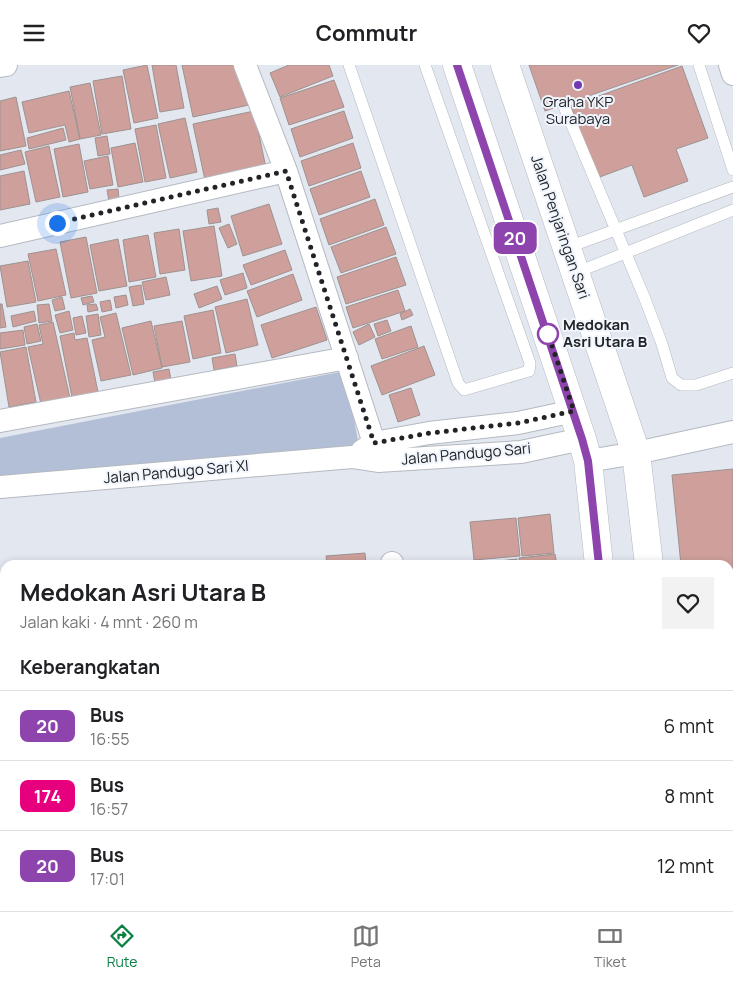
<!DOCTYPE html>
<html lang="id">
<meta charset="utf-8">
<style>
body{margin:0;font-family:Manrope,sans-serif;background:#f2f2f2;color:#202124;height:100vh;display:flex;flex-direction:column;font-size:19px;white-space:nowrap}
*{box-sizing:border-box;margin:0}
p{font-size:16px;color:#757577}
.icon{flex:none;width:28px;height:28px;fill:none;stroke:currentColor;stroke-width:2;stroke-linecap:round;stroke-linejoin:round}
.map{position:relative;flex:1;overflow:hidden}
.details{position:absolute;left:0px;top:495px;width:734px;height:351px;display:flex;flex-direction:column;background:#fff;border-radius:15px 15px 0 0;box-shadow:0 2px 8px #0003}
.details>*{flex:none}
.badge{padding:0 10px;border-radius:8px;font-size:18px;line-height:32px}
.you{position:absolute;width:25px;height:25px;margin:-12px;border:4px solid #fff;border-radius:50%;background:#1a73e8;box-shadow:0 0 0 8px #1a73e833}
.map>.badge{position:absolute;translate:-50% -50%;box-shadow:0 0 0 2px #fff}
h2{padding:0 20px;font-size:19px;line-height:45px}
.round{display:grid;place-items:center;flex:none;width:52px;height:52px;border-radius:0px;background:#f2f2f2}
.headline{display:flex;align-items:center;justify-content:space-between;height:85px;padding:0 20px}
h1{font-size:24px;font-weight:700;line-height:38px}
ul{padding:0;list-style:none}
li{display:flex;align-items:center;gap:15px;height:70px;padding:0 20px;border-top:1px solid #e0e0e0}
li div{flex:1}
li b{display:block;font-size:19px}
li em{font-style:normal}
li .badge{min-width:55px;font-weight:700;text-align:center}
header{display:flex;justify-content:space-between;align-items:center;height:65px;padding:0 20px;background:#fff;font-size:22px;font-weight:700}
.tab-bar{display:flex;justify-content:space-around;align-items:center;height:70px;border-top:1px solid #e0e0e0;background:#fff;font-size:14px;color:#757577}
.tab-bar a{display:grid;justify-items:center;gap:2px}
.tab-bar .on{color:#0b8043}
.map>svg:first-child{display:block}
</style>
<header><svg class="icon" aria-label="menu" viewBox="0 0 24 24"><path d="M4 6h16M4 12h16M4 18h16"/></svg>Commutr<svg class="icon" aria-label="heart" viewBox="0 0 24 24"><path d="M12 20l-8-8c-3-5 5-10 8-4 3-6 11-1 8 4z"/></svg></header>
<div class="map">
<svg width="733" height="846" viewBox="0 0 733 846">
<rect width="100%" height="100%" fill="#e3e7f0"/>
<path fill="#b3bfd7" d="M345 306 359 381 0 417V373Z"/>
<path fill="#cfa09b" stroke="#9d9291" d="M147 0 158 53 134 58 123 5Z
M152 0H176L184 43 160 47Z
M182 0H234L249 40 193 52Z
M289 0H329L333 11 280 32 270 8Z
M529 0H678L545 46Z
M682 1 708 73 676 84 688 116 644 132 632 100 597 113 571 41Z
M122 11 131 64 102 69 93 16Z
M334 15 344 42 289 60 280 33Z
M90 18 101 70 80 74 70 22Z
M69 26 80 74 69 77 65 60 29 68 22 37Z
M16 32 26 81 0 86V36Z
M254 46 266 103 205 115 193 59Z
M344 46 353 73 300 92 291 64Z
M185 53 197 107 170 113 158 59Z
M156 60 166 113 145 117 135 64Z
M63 63 66 75 29 84 27 73Z
M107 71 110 89 98 91 95 73Z
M135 78 143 117 118 122 111 83Z
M353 78 361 103 309 121 301 96Z
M79 79 88 127 63 132 54 84Z
M49 81 60 132 36 137 25 87Z
M21 85 25 99 0 105V90Z
M108 91 113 120 90 124 84 96Z
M24 106 30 139 0 145V111Z
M361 106 370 132 319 150 310 124Z
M118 124 119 134 109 136 107 125Z
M375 134 384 160 329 180 320 154Z
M269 139 282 179 243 191 231 151Z
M218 143 221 157 209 159 207 145Z
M229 159 237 179 228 183 219 163Z
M214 161 222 211 191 216 183 166Z
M386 162 396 189 341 208 331 182Z
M179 164 185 205 160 209 154 168Z
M148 170 156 212 129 217 123 175Z
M86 172 97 228 71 233 60 177Z
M118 174 127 221 99 226 90 180Z
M56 184 66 230 38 236 28 189Z
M285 185 292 205 251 220 243 200Z
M396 192 406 220 346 239 337 212Z
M28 196 36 237 7 242 0 201Z
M243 208 247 223 225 230 220 215Z
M293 209 302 235 257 252 247 226Z
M166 212 170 230 146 235 142 217Z
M141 220 144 239 133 241 129 222Z
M217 221 222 234 199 243 194 229Z
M398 225 405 246 353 263 346 242Z
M126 230 128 240 116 243 114 232Z
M92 231 94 237 83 240 81 233Z
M62 232 65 244 55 246 52 235Z
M247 234 258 280 226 288 215 242Z
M110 235 112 245 102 247 100 237Z
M0 239H2L6 262 0 263Z
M49 239 52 256 39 258 37 240Z
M96 239 98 245 88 247 87 240Z
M316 242 327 275 272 293 261 260Z
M410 244 413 250 402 255 400 249Z
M213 245 221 288 193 294 184 251Z
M34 246 36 256 13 262 11 251Z
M69 246 73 265 60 268 55 250Z
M116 248 131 310 101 316 92 275 105 272 100 252Z
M98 249 101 270 89 272 86 251Z
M82 251 86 268 76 270 73 253Z
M387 255 391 266 378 271 374 259Z
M151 256 162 303 133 310 122 263Z
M182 256 190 297 162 302 154 261Z
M53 257 70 333 41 339 28 282 43 279 39 260Z
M37 259 41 276 27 279 24 262Z
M369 259 375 272 359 280 353 267Z
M411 261 418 282 382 294 375 274Z
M23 265 25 280 0 284V268Z
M74 268 75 275 87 273 98 327 72 332 60 271Z
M424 281 435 310 382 330 371 301Z
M26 282 36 337 9 342 0 287Z
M235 289 237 301 214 305 212 293Z
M169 304 171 315 155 318 153 307Z
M411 323 420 350 398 357 389 330Z
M733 404V529L729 530V500H681L672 410Z
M550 449 554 488 522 491 518 453Z
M516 453 520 491 474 495 470 457Z
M365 488 366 500H327L326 491Z
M555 489 557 500H520L519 493Z
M517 494V500H490V497Z
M4 528 5 596H0V529Z
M729 532H733V573L729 574Z
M729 580H733V614L729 615Z
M729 618H733V696L729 697Z
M0 651 4 701H0Z
M733 706V775L729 776V707Z
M0 716H5V753H0Z
M0 807H5V841H9V846H0Z
M733 834V846H720L719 841H729V835Z
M11 841H41V846H26L25 842 11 844Z
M44 841H67L68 846H45Z
M72 841H99V846H73Z
M102 841H132V845L102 846Z
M195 841H226V846H195Z
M228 841H252V846H228Z
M256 841H287L288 846H257Z
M291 841H322V846H291Z
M327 841H405L406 846H327Z
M458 841H501V846H458Z
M503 841H525V846H504Z
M528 841H555V846H529Z
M558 841H598V846H559Z"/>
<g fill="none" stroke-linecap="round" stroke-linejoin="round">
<g stroke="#b4b9c1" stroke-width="12">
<path id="lane" d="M349 0 458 318 464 325 529 306 530 298 425 0
M699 0 733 105
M563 39 645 234 662 279 672 313 681 320H696L733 308
M566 183 733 122
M575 208 733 145"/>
</g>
<g stroke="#b4b9c1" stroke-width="24">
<path id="street" d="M245 0 286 106 374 378
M730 0 733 9
M0 1 6 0
M0 171 286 106
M0 356 347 293
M362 386 374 378 429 368 518 358 574 346
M588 396 636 388 733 367
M0 422 352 392 378 396 521 387 582 374
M392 498V500
M0 621 5 620
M0 778 5 777
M427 841V846"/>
</g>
<g stroke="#b4b9c1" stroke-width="29">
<path id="secondary" d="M457 0 582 374 588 396 599 500
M505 0 636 388 649 500
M635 841V846
M687 841V846"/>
</g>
<use href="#lane" stroke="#fff" stroke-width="11"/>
<use href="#street" stroke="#fff" stroke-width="22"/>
<use href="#secondary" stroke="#fff" stroke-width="28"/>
</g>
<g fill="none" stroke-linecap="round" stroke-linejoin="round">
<g stroke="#fff" stroke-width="11">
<path id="line" d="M457 0 582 374 588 396 599 500"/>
</g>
<use href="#line" stroke="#8e44ad" stroke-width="8"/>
<path stroke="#222326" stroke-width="5" stroke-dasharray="0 9" d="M57 158 286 106 374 378 430 368 518 358 574 346 548 269"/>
</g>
<circle fill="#7239b0" stroke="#f0f5fd" stroke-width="2" cx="578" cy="20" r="5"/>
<circle fill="#fff" stroke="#8e44ad" stroke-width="2.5" cx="548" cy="269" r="10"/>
<g text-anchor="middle" stroke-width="4" stroke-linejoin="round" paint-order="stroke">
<g font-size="15" fill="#222326" stroke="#f0f5fd">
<text x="578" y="42">Graha YKP<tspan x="578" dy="17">Surabaya</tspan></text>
</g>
<g font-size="15" fill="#222326" stroke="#f0f5fd">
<text transform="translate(560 162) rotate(71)" y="5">Jalan Penjaringan Sari</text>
<text transform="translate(466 389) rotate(-5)" y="5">Jalan Pandugo Sari</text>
<text transform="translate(176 407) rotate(-5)" y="5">Jalan Pandugo Sari XI</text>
</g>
<g font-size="15" font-weight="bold" fill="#222326" stroke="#f0f5fd" text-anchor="start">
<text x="563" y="265">Medokan<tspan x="563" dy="17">Asri Utara B</tspan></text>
</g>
</g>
</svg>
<div class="you" style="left:57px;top:158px"></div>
<b class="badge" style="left:515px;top:173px;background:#8e44ad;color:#fff">20</b>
<section class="details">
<div class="headline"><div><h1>Medokan Asri Utara B</h1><p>Jalan kaki · 4 mnt · 260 m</p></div><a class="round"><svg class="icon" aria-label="heart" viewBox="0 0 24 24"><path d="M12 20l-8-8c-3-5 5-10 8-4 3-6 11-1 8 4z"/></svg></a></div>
<h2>Keberangkatan</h2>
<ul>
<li><span class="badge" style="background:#8e44ad;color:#fff">20</span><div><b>Bus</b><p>16:55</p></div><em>6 mnt</em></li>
<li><span class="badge" style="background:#e6007e;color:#fff">174</span><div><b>Bus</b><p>16:57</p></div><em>8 mnt</em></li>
<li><span class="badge" style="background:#8e44ad;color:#fff">20</span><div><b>Bus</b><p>17:01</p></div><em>12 mnt</em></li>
</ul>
</section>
</div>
<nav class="tab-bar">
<a class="on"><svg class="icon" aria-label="directions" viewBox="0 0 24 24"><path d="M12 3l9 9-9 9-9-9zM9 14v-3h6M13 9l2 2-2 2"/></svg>Rute</a>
<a><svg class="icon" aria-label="map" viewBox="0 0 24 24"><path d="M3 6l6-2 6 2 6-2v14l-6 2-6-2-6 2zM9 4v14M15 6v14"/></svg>Peta</a>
<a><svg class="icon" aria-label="tickets" viewBox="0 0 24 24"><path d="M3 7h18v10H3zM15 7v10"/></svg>Tiket</a>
</nav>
